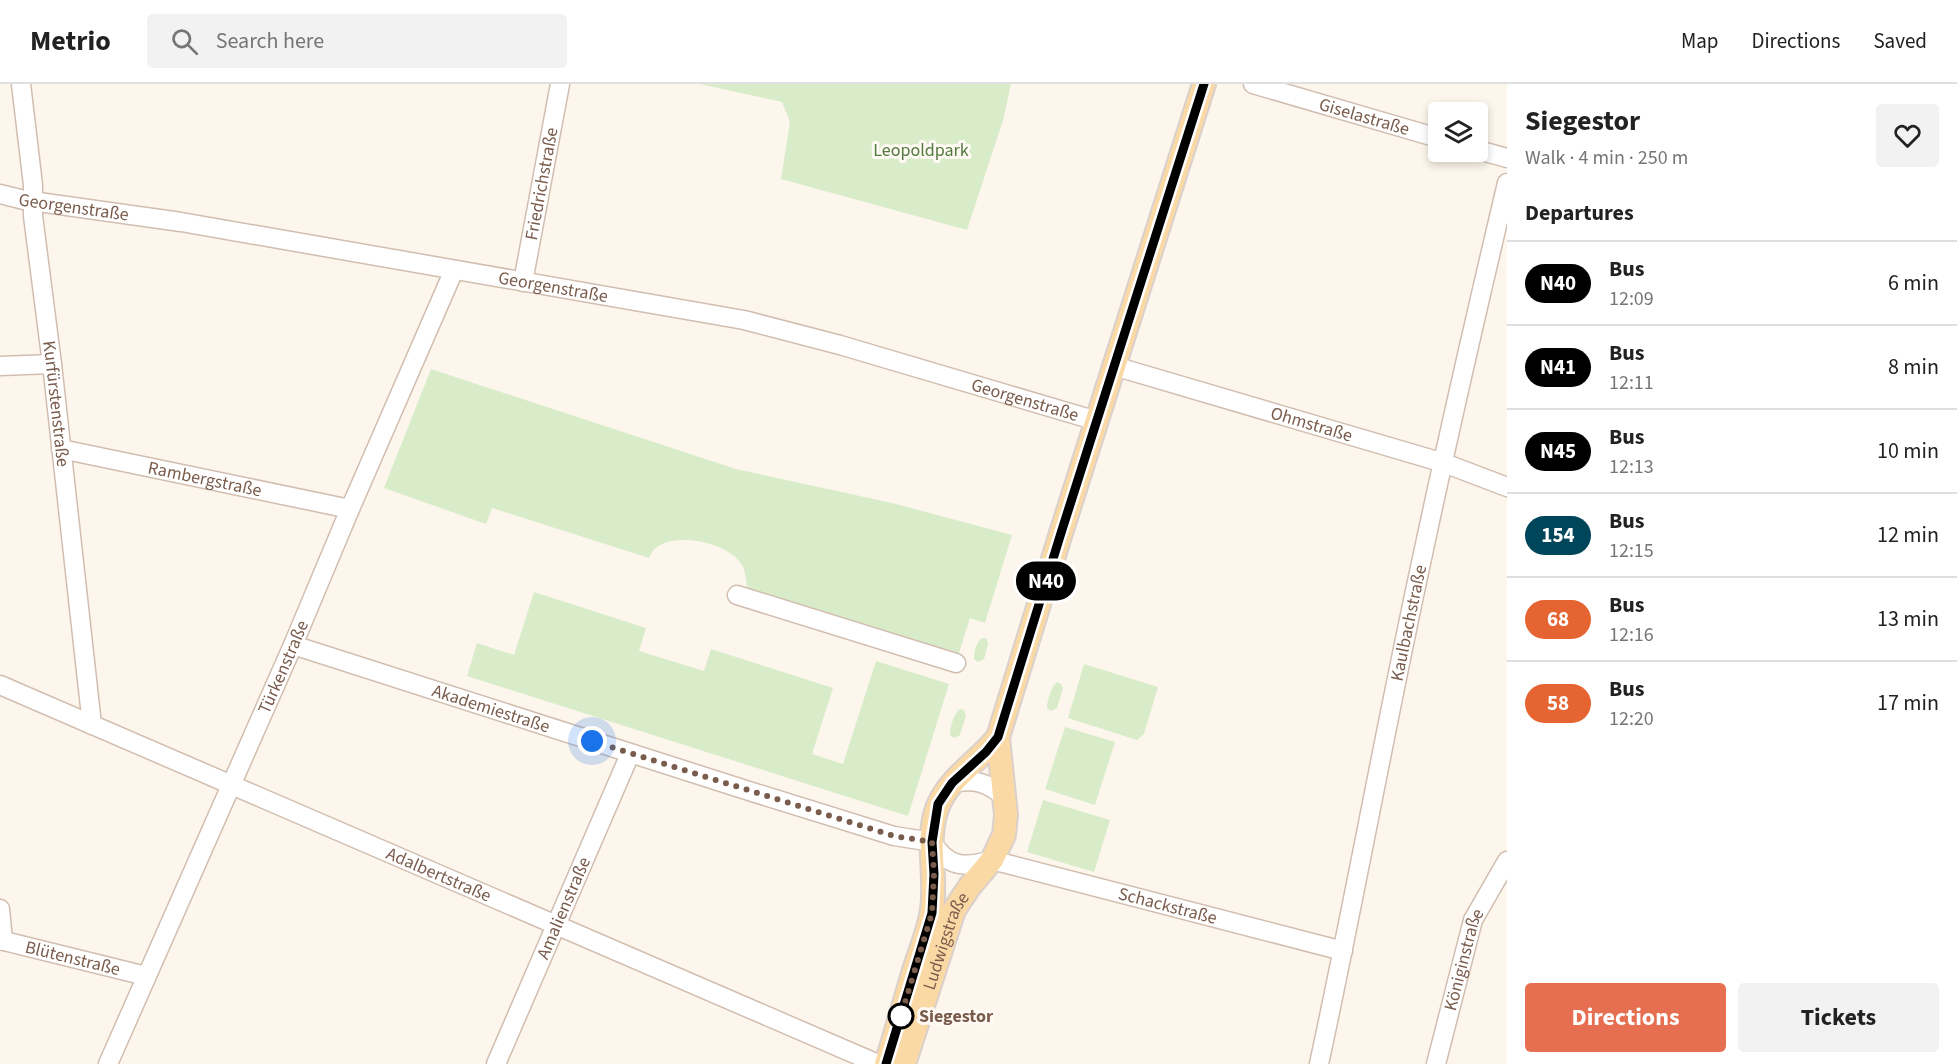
<!DOCTYPE html>
<meta charset="utf-8">
<style>
body{margin:0;font-family:"Source Sans 3",sans-serif;background:#f2f2f2;color:#222;height:100vh;display:flex;flex-direction:column;font-size:22px;white-space:nowrap}
*{box-sizing:border-box;margin:0}
p{font-size:20px;color:#767676}
.icon{flex:none;width:33px;height:33px;fill:none;stroke:currentColor;stroke-width:2;stroke-linecap:round;stroke-linejoin:round}
.map{position:relative;flex:1;overflow:hidden}
.sheet{display:flex;flex-direction:column;background:#fff;width:450px}
.sheet>*{flex:none}
.badge{padding:0 12px;border-radius:20px;font-size:21px;line-height:39px}
.controls{position:absolute;left:1428px;top:18px;display:grid;gap:12px}
.controls a{display:grid;place-items:center;width:60px;height:60px;border-radius:6px;background:#fff;box-shadow:0 3px 9px #0003;font-size:30px}
.you{position:absolute;width:30px;height:30px;margin:-15px;border:4px solid #fff;border-radius:50%;background:#1a73e8;box-shadow:0 0 0 9px #1a73e833}
.map>.badge{position:absolute;translate:-50% -50%;box-shadow:0 0 0 3px #fff}
h2{padding:0 18px;font-size:22px;line-height:54px}
.round{display:grid;place-items:center;flex:none;width:63px;height:63px;border-radius:6px;background:#f2f2f2}
.overview{display:flex;align-items:center;justify-content:space-between;height:102px;padding:0 18px}
h1{font-size:28px;font-weight:700;line-height:45px}
.action{display:flex;gap:12px;margin-top:auto;padding:12px 18px}
.action a{flex:1;height:69px;border-radius:6px;background:#e76f51;color:#fff;font-size:24px;font-weight:700;line-height:69px;text-align:center}
.action a+a{background:#f2f2f2;color:#222}
ul{padding:0;list-style:none}
li{display:flex;align-items:center;gap:18px;height:84px;padding:0 18px;border-top:2px solid #e0e0e0}
li div{flex:1}
li b{display:block;font-size:22px}
li em{font-style:normal}
li .badge{min-width:66px;font-weight:700;text-align:center}
header{display:flex;align-items:center;gap:36px;box-sizing:border-box;height:84px;padding:0 30px;background:#fff;border-bottom:2px solid #e0e0e0}
header strong{font-size:28px}
nav{display:flex;gap:33px;margin-inline-start:auto;font-size:21px}
.search{width:420px;height:54px;background:#f2f2f2;display:flex;align-items:center;gap:15px;box-sizing:border-box;padding:0 21px;border-radius:6px;color:#767676;font-size:22px}
main{display:flex;flex:1;min-height:0}
.map>svg:first-child{display:block}
</style>
<header>
<strong>Metrio</strong>
<div class="search"><svg class="icon" aria-label="search" viewBox="0 0 24 24"><circle cx="10" cy="10" r="6"/><path d="M15 15l6 6"/></svg>Search here</div>
<nav><a>Map</a><a>Directions</a><a>Saved</a></nav>
</header>
<main>
<div class="map">
<svg width="1507" height="980" viewBox="0 0 1507 980">
<rect width="100%" height="100%" fill="#fdf6ec"/>
<path fill="#d8ecc9" d="M700 0H1011L1003 36 967 146 781 95 790 38 782 18Z
M431 285 736 385 892 419 1012 451 985 539 970 534 959 569 747 504C746 496 746 488 742 481 729 459 678 448 657 463 653 465 651 470 649 474L492 424 486 440 384 404Z
M534 508 646 544 639 567 704 587 711 565 833 604 812 670 843 680 876 577 949 600 908 732 467 592 477 559 514 571Z
M982 554 987 555 988 560 984 575 978 578 974 575C974 568 976 558 982 554Z
M1084 580 1158 603 1144 650 1137 656 1068 634Z
M1057 598 1061 600 1063 604 1057 624 1051 627 1047 624C1047 617 1051 603 1057 598Z
M960 625 964 626 966 631 960 651 954 654 950 651C950 643 954 629 960 625Z
M1065 643 1115 658 1095 721 1045 705Z
M1043 716 1110 736 1094 788 1027 768Z"/>
<g fill="none" stroke-linecap="round" stroke-linejoin="round">
<g stroke="#d1beb0" stroke-width="21">
<g id="minor">
<path id="s1" d="M21 0 33 101V132L52 280 92 641"/>
<path id="s2" d="M1253 0 1438 54"/>
<path d="M1478 66 1507 74"/>
<path id="s3" d="M0 110 24 116 181 138 744 236 840 261 1097 337"/>
<path id="s4" d="M523 198 560 0"/>
<path d="M0 282 52 280"/>
<path id="s5" d="M1114 282 1444 379 1507 403"/>
<path id="s6" d="M61 365 350 425"/>
<path d="M737 511 956 579"/>
<path id="s7" d="M293 561 749 707 894 752 932 758C948 784 965 784 992 776L1343 867"/>
<path id="s8" d="M0 601 878 980"/>
<path d="M953 699C974 694 989 699 1005 714"/>
<path d="M0 825 3 857"/>
<path id="s9" d="M0 856 146 892"/>
<path id="s10" d="M108 980 293 561 350 425 454 186"/>
<path id="s11" d="M496 980 630 670"/>
<path id="s12" d="M1319 980C1355 813 1385 645 1421 479 1448 352 1477 226 1507 99"/>
<path id="s13" d="M1436 980 1473 836 1507 777"/>
</g>
</g>
<g stroke="#dad1cd" stroke-width="26">
<g id="major">
<path d="M886 980C896 948 905 916 915 883 921 865 929 846 932 826 937 792 925 754 938 722 949 694 980 676 998 653"/>
<path id="s14" d="M904 980 954 826 970 802 992 776 1004 751 1006 731 998 653 1061 449 1204 0"/>
</g>
</g>
<use href="#minor" stroke="#fff" stroke-width="18"/>
<use href="#major" stroke="#fbd9a5" stroke-width="22"/>
</g>
<g fill="none" stroke-linecap="round" stroke-linejoin="round">
<g stroke="#fff" stroke-width="14">
<path id="line" d="M886 980 932 829 934 790 932 758 938 720 952 699 986 668 998 653 1061 449 1204 0"/>
</g>
<use href="#line" stroke="#000" stroke-width="9"/>
<path stroke="#7a5c4d" stroke-width="6" stroke-dasharray="0 10.8" d="M592 657 894 752 932 758 934 790 932 829 901 932"/>
</g>
<circle fill="#fff" stroke="#000" stroke-width="3" cx="901" cy="932" r="12"/>
<g text-anchor="middle" stroke-width="6" stroke-linejoin="round" paint-order="stroke">
<g font-size="18" fill="#7a5c4d" stroke="#fffaf3">
<text dy="6" stroke="none"><textPath href="#s2" startOffset="116">Giselastraße</textPath></text>
<text dy="6" stroke="none"><textPath href="#s4" startOffset="100">Friedrichstraße</textPath></text>
<text dy="6" stroke="none"><textPath href="#s3" startOffset="75">Georgenstraße</textPath></text>
<text dy="6" stroke="none"><textPath href="#s3" startOffset="561">Georgenstraße</textPath></text>
<text dy="6" stroke="none"><textPath href="#s3" startOffset="1047">Georgenstraße</textPath></text>
<text dy="6" stroke="none"><textPath href="#s1" startOffset="322">Kurfürstenstraße</textPath></text>
<text dy="6" stroke="none"><textPath href="#s5" startOffset="206">Ohmstraße</textPath></text>
<text dy="6" stroke="none"><textPath href="#s6" startOffset="147">Rambergstraße</textPath></text>
<text dy="6" stroke="none"><textPath href="#s12" startOffset="450">Kaulbachstraße</textPath></text>
<text dy="6" stroke="none"><textPath href="#s10" startOffset="434">Türkenstraße</textPath></text>
<text dy="6" stroke="none"><textPath href="#s7" startOffset="208">Akademiestraße</textPath></text>
<text dy="6" stroke="none"><textPath href="#s8" startOffset="478">Adalbertstraße</textPath></text>
<text dy="6" stroke="none"><textPath href="#s7" startOffset="920">Schackstraße</textPath></text>
<text dy="6" stroke="none"><textPath href="#s11" startOffset="170">Amalienstraße</textPath></text>
<text dy="6" stroke="none"><textPath href="#s14" startOffset="130">Ludwigstraße</textPath></text>
<text dy="6" stroke="none"><textPath href="#s9" startOffset="75">Blütenstraße</textPath></text>
<text dy="6" stroke="none"><textPath href="#s13" startOffset="108">Königinstraße</textPath></text>
</g>
<g font-size="18" fill="#537a41" stroke="#fffaf3">
<text x="921" y="72">Leopoldpark</text>
</g>
<g font-size="18" font-weight="bold" fill="#7a5c4d" stroke="#fffaf3" text-anchor="start">
<text x="919" y="938">Siegestor</text>
</g>
</g>
</svg>
<div class="controls">
<a><svg class="icon" aria-label="layers" viewBox="0 0 24 24"><path d="M12 4l9 5-9 5-9-5zM3 14l9 5 9-5"/></svg></a>
</div>
<div class="you" style="left:592px;top:657px"></div>
<b class="badge" style="left:1046px;top:497px;background:#000;color:#fff">N40</b>
</div>
<section class="sheet">
<div class="overview"><div><h1>Siegestor</h1><p>Walk · 4 min · 250 m</p></div><a class="round"><svg class="icon" aria-label="heart" viewBox="0 0 24 24"><path d="M12 20l-8-8c-3-5 5-10 8-4 3-6 11-1 8 4z"/></svg></a></div>
<h2>Departures</h2>
<ul>
<li><span class="badge" style="background:#000;color:#fff">N40</span><div><b>Bus</b><p>12:09</p></div><em>6 min</em></li>
<li><span class="badge" style="background:#000;color:#fff">N41</span><div><b>Bus</b><p>12:11</p></div><em>8 min</em></li>
<li><span class="badge" style="background:#000;color:#fff">N45</span><div><b>Bus</b><p>12:13</p></div><em>10 min</em></li>
<li><span class="badge" style="background:#00465a;color:#fff">154</span><div><b>Bus</b><p>12:15</p></div><em>12 min</em></li>
<li><span class="badge" style="background:#e66432;color:#fff">68</span><div><b>Bus</b><p>12:16</p></div><em>13 min</em></li>
<li><span class="badge" style="background:#e66432;color:#fff">58</span><div><b>Bus</b><p>12:20</p></div><em>17 min</em></li>
</ul>
<div class="action"><a>Directions</a><a>Tickets</a></div>
</section>
</main>
